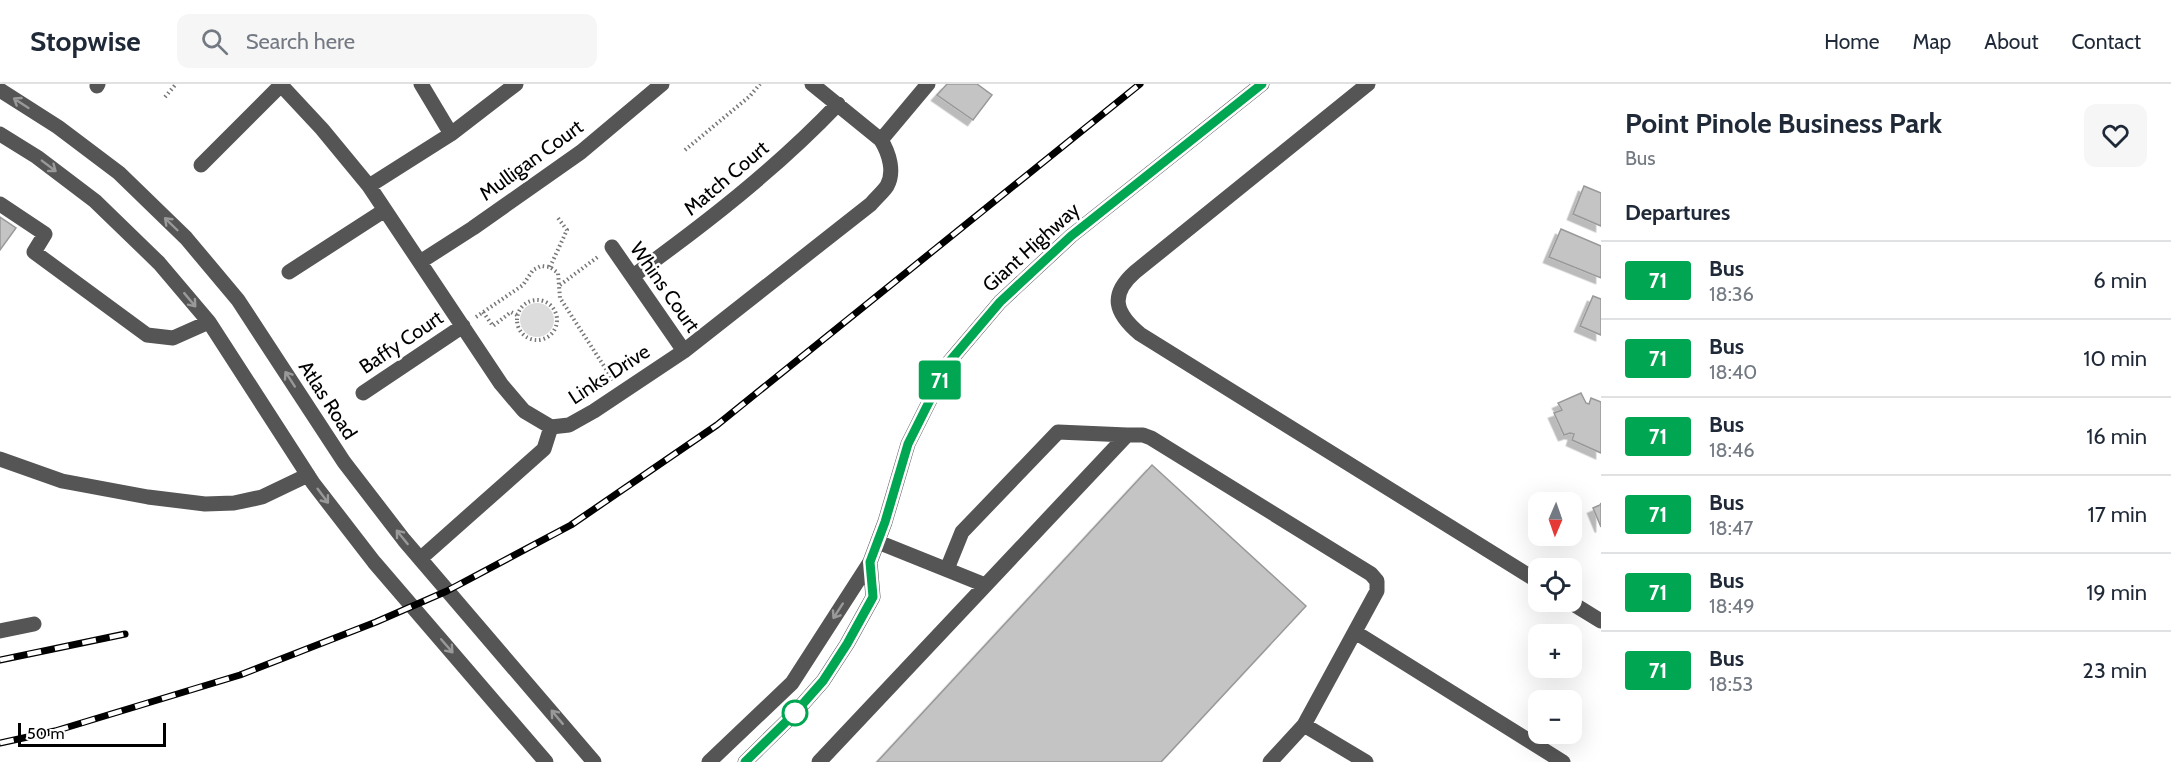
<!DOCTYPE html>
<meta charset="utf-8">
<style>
body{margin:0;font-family:Cabin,sans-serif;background:#f6f6f7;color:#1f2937;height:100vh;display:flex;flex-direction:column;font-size:22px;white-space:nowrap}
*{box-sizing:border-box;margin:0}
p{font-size:20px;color:#747a83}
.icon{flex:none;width:33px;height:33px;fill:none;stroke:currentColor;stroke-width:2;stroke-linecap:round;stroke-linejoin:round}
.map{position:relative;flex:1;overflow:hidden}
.sheet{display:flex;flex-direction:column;background:#fff;width:570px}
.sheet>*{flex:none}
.badge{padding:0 12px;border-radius:4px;font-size:21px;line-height:39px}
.needle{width:39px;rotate:182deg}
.tools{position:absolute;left:1528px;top:408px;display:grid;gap:12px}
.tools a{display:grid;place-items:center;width:54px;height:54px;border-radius:12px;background:#fff;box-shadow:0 6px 24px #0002;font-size:30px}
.scale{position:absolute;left:18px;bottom:15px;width:148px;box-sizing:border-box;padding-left:6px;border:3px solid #000;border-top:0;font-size:16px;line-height:21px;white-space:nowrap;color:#000;-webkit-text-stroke:4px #fff;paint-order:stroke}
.map>.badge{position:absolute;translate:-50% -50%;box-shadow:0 0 0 3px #fff}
h2{padding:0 24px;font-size:22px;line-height:54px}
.round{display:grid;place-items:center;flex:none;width:63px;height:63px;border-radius:12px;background:#f6f6f7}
.overview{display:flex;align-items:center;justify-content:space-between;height:102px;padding:0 24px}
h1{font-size:28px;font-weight:700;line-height:45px}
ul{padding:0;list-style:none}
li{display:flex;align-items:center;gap:18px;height:78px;padding:0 24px;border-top:2px solid #e0e1e3}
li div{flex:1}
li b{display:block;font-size:22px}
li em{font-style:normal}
li .badge{min-width:66px;font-weight:700;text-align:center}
header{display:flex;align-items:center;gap:36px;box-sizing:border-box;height:84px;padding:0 30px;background:#fff;border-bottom:2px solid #e0e1e3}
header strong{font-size:28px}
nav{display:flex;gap:33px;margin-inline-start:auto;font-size:21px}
.search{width:420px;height:54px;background:#f6f6f7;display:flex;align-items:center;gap:15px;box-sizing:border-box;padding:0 21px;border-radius:12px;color:#747a83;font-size:22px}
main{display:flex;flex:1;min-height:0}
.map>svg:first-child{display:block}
</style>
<header>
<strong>Stopwise</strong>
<div class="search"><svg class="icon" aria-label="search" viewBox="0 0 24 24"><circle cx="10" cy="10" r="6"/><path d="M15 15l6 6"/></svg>Search here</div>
<nav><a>Home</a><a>Map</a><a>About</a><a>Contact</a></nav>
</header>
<main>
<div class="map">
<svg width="1601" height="678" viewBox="0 0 1601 678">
<defs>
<filter id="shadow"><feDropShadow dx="-5.5" dy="5.5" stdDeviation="0" flood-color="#0004"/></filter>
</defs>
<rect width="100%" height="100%" fill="#fff"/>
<path fill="#dcdcdc" d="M520 236a17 17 0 1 1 34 0a17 17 0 1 1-34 0Z"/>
<path fill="#c4c4c4" stroke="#999" stroke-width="1.5" filter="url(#shadow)" d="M947 0H977L992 11 973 36 937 11Z
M1584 102 1601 109V142L1573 130Z
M0 133 16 144 0 166Z
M1561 145 1601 162V194L1549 173Z
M1593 212 1601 215V251L1580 242Z
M1581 309 1586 319 1589 320 1591 314 1601 318V369L1572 356 1574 350 1570 349 1564 351 1554 329 1562 326 1558 319Z
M1152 381 1306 522 1161 678H877Z
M1601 419V443L1593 424 1600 421Z"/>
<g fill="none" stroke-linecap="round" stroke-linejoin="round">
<path stroke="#777" stroke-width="4" stroke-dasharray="1.5 3" stroke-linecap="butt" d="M165 13 176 0
M685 66 750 12 760 0
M550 183 567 146 558 134
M560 201 599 172
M517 236a20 20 0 1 1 40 0a20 20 0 1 1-40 0Z
M483 228 493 242 511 228 517 231
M476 233 523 201 533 186 541 182 550 183 558 189 560 214 613 296"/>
<path stroke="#555" stroke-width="15" d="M280 0 322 45 369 102 501 300 524 327 551 343 569 341 594 327 684 267 871 120C876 114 883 108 887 102 895 88 889 69 881 56L812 0
M421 0 451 50
M1368 0 1135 188C1109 211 1115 229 1140 250L1539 498
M97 2 98 0
M0 6 58 43 119 89 186 154 238 216 344 378 404 456 594 678
M0 50 37 73 95 117 159 179 209 238 313 399 374 478 546 678
M881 56 928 0
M201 81 281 1
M369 102 451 50 516 0
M0 120 45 150 34 168 147 251 173 254 209 238
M612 163 684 267
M420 178 473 144 581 68 662 0
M289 188 385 126
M633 192C705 140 776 85 838 20
M363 309 463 242
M0 375 62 397 148 413 205 420 234 419 262 413 308 391
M878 458 985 501
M420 475 544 365 551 343
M947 485 962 448 1058 348 1127 351
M1570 518 1601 537
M0 547 34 540
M1355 548 1563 678
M1304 641 1366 678
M709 678 792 599 870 478 885 438 908 360 949 278 1000 218 1071 152 1262 0
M745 678 793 631 823 597 847 560 873 513 870 478
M819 678 1127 351H1143L1151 354 1371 490 1377 497V507L1304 641 1270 678"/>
<g stroke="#000" stroke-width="7">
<path id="rail" d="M0 576 125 550
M0 659 55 647 240 591 376 538 447 507 571 441 717 341 1140 0"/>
</g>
<use href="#rail" stroke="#fff" stroke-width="4.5" stroke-dasharray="14" stroke-linecap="butt"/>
</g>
<defs><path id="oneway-shaft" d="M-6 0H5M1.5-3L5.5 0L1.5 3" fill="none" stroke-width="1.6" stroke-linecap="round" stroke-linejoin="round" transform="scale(1.5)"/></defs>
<g stroke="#999">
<use href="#oneway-shaft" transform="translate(21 19) rotate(-147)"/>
<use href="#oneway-shaft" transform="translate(49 82) rotate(37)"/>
<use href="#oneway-shaft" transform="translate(171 140) rotate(-136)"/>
<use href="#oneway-shaft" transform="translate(190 216) rotate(50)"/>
<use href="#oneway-shaft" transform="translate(290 295) rotate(-123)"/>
<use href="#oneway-shaft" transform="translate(323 412) rotate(53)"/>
<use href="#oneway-shaft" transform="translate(402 453) rotate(-129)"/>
<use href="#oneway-shaft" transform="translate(838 527) rotate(123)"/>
<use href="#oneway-shaft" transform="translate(447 562) rotate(49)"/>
<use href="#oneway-shaft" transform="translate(557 633) rotate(-130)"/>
</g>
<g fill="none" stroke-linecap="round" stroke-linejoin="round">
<g stroke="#fff" stroke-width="14">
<path id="line" d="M745 678 793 631 823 597 847 560 873 513 870 478 885 438 908 360 949 278 1000 218 1071 152 1262 0"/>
</g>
<use href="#line" stroke="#00a651" stroke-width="9"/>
</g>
<circle fill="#fff" stroke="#00a651" stroke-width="3" cx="795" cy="629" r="12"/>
<g text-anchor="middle" stroke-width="5" stroke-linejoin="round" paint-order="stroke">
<g font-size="20" fill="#000" stroke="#fff">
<text transform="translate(531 76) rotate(-36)" y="7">Mulligan Court</text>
<text transform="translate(726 94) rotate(-40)" y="7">Match Court</text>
<text transform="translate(1031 163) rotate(-42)" y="7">Giant Highway</text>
<text transform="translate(665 203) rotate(55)" y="7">Whins Court</text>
<text transform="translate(401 258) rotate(-34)" y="7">Baffy Court</text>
<text transform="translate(609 290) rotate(-33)" y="7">Links Drive</text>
<text transform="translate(328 316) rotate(57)" y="7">Atlas Road</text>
</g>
</g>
</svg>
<div class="tools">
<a><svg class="needle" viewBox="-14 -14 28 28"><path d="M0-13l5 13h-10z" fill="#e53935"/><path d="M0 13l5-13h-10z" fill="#747a83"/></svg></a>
<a><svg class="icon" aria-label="locate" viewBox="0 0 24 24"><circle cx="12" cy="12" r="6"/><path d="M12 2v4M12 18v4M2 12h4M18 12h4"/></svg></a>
<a>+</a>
<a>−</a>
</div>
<div class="scale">50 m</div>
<b class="badge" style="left:940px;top:296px;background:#00a651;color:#fff">71</b>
</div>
<section class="sheet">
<div class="overview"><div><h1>Point Pinole Business Park</h1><p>Bus</p></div><a class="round"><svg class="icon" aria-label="heart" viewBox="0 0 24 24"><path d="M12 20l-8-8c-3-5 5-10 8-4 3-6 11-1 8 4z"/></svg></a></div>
<h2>Departures</h2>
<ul>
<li><span class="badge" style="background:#00a651;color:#fff">71</span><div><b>Bus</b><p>18:36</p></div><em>6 min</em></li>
<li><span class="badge" style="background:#00a651;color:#fff">71</span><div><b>Bus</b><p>18:40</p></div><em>10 min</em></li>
<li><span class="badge" style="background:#00a651;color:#fff">71</span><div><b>Bus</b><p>18:46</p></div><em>16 min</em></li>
<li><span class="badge" style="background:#00a651;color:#fff">71</span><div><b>Bus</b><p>18:47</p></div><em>17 min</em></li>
<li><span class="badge" style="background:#00a651;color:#fff">71</span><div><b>Bus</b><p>18:49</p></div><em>19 min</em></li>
<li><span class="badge" style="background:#00a651;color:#fff">71</span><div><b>Bus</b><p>18:53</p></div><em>23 min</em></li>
</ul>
</section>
</main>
